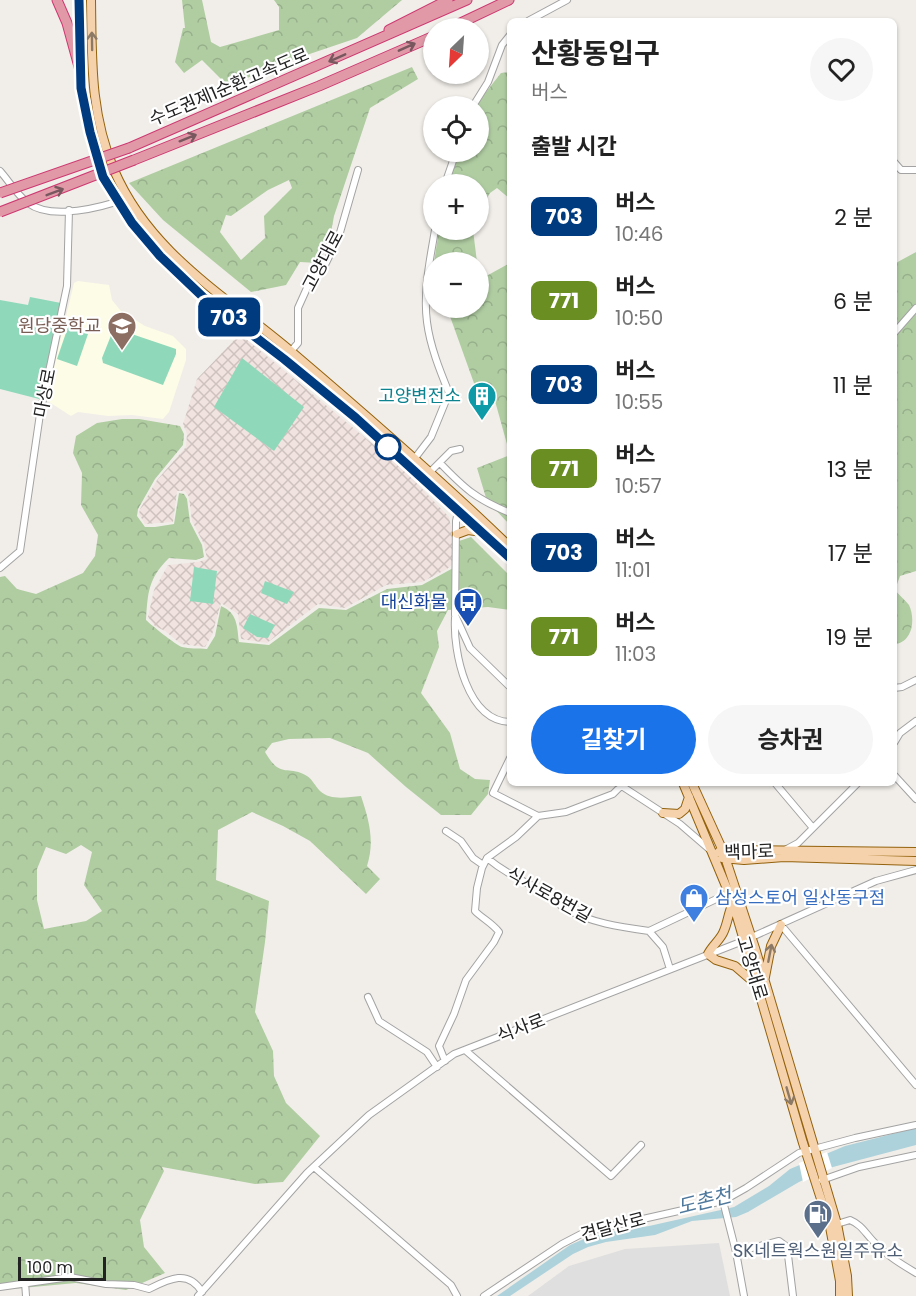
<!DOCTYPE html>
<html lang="ko">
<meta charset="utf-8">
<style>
body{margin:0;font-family:Poppins,"Noto Sans KR",sans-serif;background:#f6f6f6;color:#222;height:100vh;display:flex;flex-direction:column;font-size:22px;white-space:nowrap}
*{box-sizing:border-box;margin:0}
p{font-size:20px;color:#767676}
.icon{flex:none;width:33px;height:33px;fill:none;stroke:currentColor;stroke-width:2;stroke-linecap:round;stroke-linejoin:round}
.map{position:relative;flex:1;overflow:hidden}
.panel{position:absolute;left:507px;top:18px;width:390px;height:768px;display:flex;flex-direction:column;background:#fff;border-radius:9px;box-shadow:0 2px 4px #0004}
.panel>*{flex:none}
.badge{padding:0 12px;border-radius:9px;font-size:21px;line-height:39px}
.needle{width:39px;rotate:205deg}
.buttons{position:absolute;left:423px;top:18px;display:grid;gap:12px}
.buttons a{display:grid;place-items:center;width:66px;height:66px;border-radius:50%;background:#fff;box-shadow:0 2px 4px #0004;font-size:30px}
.scale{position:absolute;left:18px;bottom:15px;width:88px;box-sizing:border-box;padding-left:6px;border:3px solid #222;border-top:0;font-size:16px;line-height:21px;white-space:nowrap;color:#222;-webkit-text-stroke:4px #fff;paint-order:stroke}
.map>.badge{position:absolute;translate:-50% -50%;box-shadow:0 0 0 3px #fff}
h2{padding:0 24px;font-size:22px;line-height:54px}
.round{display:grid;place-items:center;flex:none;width:63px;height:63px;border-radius:32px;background:#f6f6f6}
.headline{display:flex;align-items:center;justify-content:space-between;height:102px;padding:0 24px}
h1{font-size:28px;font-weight:700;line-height:45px}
.action{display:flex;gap:12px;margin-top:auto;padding:12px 24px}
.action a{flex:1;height:69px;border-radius:36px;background:#1a73e8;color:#fff;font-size:24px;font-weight:700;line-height:69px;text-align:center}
.action a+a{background:#f6f6f6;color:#222}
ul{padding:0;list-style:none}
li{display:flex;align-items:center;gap:18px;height:84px;padding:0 24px}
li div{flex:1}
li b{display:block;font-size:22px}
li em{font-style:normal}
li .badge{min-width:66px;font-weight:700;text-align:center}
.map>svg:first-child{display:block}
</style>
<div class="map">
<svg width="916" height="1296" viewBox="0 0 916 1296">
<defs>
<pattern id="military-cross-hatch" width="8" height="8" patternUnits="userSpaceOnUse" patternTransform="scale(1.5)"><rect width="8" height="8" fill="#f1e3df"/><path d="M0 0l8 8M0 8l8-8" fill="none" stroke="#cec2bf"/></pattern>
<pattern id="forest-crowns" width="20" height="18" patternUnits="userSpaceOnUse" patternTransform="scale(1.5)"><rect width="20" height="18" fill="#b0cda2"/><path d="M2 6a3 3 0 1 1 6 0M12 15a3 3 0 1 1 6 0" fill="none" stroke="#97b08b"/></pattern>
</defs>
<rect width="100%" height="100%" fill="#f1eee9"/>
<path fill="#e0dfdf" d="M719 1243 730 1296H528L569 1266 625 1249Z"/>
<path fill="#fdfce7" d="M78 281 109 285 112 300 121 311 145 326 173 336 186 349V360L169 412 163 419 132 415 108 416 78 412 71 416 46 400 74 283Z"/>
<path fill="url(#military-cross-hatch)" d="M240 334 404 470 449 517 454 543 453 564 447 569 422 582 386 585 345 608 318 604 267 643 241 639 238 614 221 603 212 635 205 647 181 644 165 631 155 626 148 617 154 590 168 565 198 562 207 559 204 544 192 521 189 497 185 491H177L173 522 145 524 139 514 140 509 157 480 186 447 187 434 183 424 197 379Z"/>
<path fill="url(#forest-crowns)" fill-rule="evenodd" d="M182 0H202L211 42 220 47 279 30V7L274 0H402L357 38 283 63 228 86 202 60 184 73 175 62 183 28H185Z
M412 67 418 79 370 108 334 216 329 243 318 263 300 262 286 285 251 292 163 220 129 183ZM289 180 292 188 264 216 265 238 241 260 220 232 226 215 231 216 268 190Z
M510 72V199L497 188 490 193 479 212 478 184H448L459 152H478V106H475L501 73Z
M439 230H473L477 262H434Z
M916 252V571L900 576 895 590C899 595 905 600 909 605 916 620 912 643 894 644V264Z
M510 263V525L487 501 477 468 510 455 495 401 475 386 447 308H478L479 277V280Z
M122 419H139L180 426 184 434 183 445 155 479 138 509 137 516 145 527H155L174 524 179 493 184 494 187 499 190 522 202 545 204 557 196 560 169 558C148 579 148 592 146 620 151 625 176 645 182 647 189 649 199 648 207 649L215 636 221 606C238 613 237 627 239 642L269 645 319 608 346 610 387 589 422 585 455 567 459 541 471 537 510 576V610L488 607 448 610 437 631 439 647 421 693 450 733 460 769 475 779 490 780 488 794 471 815H441L406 787 368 753 330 738 289 739 272 743 265 752C281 780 287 764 307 776 313 780 315 786 320 791 331 801 347 797 361 796 369 820 375 841 367 866L380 879 366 894 310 841 283 826 252 812 218 830 216 880 269 901 265 942 255 1012 273 1051 274 1076 286 1103 320 1136 283 1182 255 1184 162 1167 164 1171 140 1220 144 1247 165 1273 126 1290 76 1283 0 1290V577L5 576 17 589 36 594 83 573 95 556 98 535 81 505 82 473 73 453 76 436 97 423ZM81 845 92 852 84 885 102 911 86 921 44 929 37 900V869L46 847 66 854Z"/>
<path fill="#8fd9ba" d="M30 297 61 303 39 399 0 389V300L28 305Z
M68 327 88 334 77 366 57 359Z
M114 328 176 349V354L163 385 103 363 102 358Z
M242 358 304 407 274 451 214 407Z
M194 567 217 571 213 604 190 601Z
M265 581 294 592 287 604 261 593Z
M250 614 275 625 268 638 257 637 243 628Z"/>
<path fill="#aed2db" d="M916 1128V1145L833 1167 799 1182 748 1212 736 1217 692 1221 655 1235 606 1242 588 1247 573 1254 510 1296H497L570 1245 586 1238 617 1231 649 1226 734 1207 769 1186 790 1169 845 1146Z"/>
<path fill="#fff" d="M827 1152 832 1168 803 1182 799 1163Z"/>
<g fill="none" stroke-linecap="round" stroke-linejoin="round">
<g stroke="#a3a3a3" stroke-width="8">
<path id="minor" d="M528 21 567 0
M473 106 488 82 502 45 510 35
M894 162 901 170H916
M0 171C9 181 17 195 28 203 52 221 103 207 128 198
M445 184 456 152
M894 333 916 308
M291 351 298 343V308L307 288 325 265 339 236 358 170
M415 458 431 437 449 393C440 371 430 346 427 322 423 292 430 259 435 230
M440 463C465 489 476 499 510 513
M430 472 451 451 460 449
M459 507 456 521 455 615 470 648 510 687
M0 568 20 551 40 414 67 286 69 210
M455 618C453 652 467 721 510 722
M894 688 902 687 916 680
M894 743 900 733 916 721
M510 758 493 793 538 816
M894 775 916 799
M617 783 680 824 709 849
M775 783 813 828
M446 831 461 841 473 858 483 865
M785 850 798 843 858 783
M487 858C505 873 525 882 546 893 553 897 558 904 564 908 591 923 620 927 649 931L663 947 670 969
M781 925 916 1085
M649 931 729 893
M368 997 379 1021 427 1052 437 1067
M465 1050 611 1176 641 1145
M445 1061 439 1046 454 1014 466 980 494 942 499 932C492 923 483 919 475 911L477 888 482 868 487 858 516 837 538 816 566 812 613 794 621 786
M314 1167 451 1285 457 1296
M822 1180 859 1167 916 1155
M723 1201 736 1252 744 1296
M837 1224 850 1220C862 1225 865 1233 874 1242 886 1255 901 1264 916 1273
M736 1252 779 1241 787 1247 793 1296
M25 1282 26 1296
M0 1287 70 1277 106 1284 134 1285 149 1289C169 1279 188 1269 202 1292
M198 1296 307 1173 369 1115 454 1054 743 941 876 881 916 870
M484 1296 562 1244 585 1232 723 1201 746 1188 799 1153 855 1138 916 1125"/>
</g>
<g stroke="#93620d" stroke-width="10">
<path id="major" d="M79 0 81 88 90 132 103 177 132 223 160 256 203 297 284 359 356 418 510 558
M91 0C92 60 90 113 114 170 150 254 226 296 293 353 367 416 440 479 510 547
M457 534 468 530 482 532
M683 783 733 903 803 1143 830 1227 840 1281V1296
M692 783 723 851 755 948 837 1224 847 1276 848 1296
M663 813 679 814 685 809 689 797
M719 852 743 850 916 852
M722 858 744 860 784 857 916 861
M733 903C728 913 728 923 723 933 719 941 712 946 708 954L716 960 735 966 757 985
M764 982 771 946 781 925"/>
</g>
<g stroke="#cd3870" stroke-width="11">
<path id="highway" d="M57 0 67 23 81 74
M450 28 509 0
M389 30 448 0
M129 148 467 0
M134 160 319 86 434 36"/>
</g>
<use href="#minor" stroke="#fff" stroke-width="6"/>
<use href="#major" stroke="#f5d2ab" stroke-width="8"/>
<use href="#highway" stroke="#e199a8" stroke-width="9"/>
<g stroke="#cd3870" stroke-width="11" stroke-linecap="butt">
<path id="highway-bridge" d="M0 193 129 148
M0 212 134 160"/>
</g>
<use href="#highway-bridge" stroke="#e199a8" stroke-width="9"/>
</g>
<defs><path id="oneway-shaft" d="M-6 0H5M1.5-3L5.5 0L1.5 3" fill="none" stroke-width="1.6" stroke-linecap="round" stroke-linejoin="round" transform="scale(1.5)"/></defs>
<g stroke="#8c7a66">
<use href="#oneway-shaft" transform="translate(92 41) rotate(-91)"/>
<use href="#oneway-shaft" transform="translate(770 953) rotate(-79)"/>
<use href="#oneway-shaft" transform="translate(789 1096) rotate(74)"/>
</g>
<g stroke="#78585e">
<use href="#oneway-shaft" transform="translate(407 47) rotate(-24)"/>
<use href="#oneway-shaft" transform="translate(337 58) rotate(156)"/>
<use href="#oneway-shaft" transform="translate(188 138) rotate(-22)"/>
<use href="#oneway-shaft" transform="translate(55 192) rotate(-21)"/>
</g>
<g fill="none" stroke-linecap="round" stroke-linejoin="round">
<g stroke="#fff" stroke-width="14">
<path id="line" d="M79 0 81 88 90 132 103 177 132 223 160 256 203 297 284 359 356 418 510 558"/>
</g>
<use href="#line" stroke="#003b80" stroke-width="9"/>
</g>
<defs>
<g id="school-pin" transform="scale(1.5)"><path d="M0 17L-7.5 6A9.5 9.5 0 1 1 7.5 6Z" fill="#8d6e63" stroke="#fff"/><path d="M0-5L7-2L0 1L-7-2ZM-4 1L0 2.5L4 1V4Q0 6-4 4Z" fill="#fff"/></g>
<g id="building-pin" transform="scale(1.5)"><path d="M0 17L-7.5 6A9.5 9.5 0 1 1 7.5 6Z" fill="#0f9aa8" stroke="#fff"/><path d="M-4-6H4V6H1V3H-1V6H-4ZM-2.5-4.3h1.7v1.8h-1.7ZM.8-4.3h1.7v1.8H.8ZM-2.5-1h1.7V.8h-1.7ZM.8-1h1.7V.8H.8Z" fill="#fff"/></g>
<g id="bus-pin" transform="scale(1.5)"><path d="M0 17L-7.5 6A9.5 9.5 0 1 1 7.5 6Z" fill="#1a4fb4" stroke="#fff"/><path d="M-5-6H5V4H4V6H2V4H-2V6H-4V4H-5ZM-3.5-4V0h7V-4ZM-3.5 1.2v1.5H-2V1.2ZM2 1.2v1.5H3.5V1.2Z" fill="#fff"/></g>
<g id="shop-pin" transform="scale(1.5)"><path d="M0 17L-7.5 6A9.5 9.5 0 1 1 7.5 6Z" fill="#3f7fe0" stroke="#fff"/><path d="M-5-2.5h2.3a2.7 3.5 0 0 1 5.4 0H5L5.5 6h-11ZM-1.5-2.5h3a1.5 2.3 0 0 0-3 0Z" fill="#fff"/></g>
<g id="fuel-pin" transform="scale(1.5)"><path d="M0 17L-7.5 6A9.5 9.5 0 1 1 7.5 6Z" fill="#5c6f8a" stroke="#fff"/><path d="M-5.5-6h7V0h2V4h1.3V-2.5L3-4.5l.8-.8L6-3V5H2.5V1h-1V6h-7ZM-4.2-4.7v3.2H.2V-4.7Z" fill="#fff"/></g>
</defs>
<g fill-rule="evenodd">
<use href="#school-pin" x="122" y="326"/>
<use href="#building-pin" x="482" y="396"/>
<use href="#bus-pin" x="468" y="602"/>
<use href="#shop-pin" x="694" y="898"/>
<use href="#fuel-pin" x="818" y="1214"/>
</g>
<circle fill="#fff" stroke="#003b80" stroke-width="3" cx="388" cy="447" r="12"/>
<g text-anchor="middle" stroke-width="4.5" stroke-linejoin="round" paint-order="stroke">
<g font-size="18" fill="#222" stroke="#fff">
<text transform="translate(229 87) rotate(-23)" y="6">수도권제1순환고속도로</text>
<text transform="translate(323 261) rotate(-62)" y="6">고양대로</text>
<text transform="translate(45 393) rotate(-79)" y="6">마상로</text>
<text transform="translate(749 852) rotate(-2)" y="6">백마로</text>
<text transform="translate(549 895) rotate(29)" y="6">식사로8번길</text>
<text transform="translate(752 968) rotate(73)" y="6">고양대로</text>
<text transform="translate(521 1028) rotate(-21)" y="6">식사로</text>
<text transform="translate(613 1227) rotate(-15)" y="6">견달산로</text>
</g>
<g font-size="18" fill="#785e54" stroke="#fff" text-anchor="end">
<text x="101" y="332">원당중학교</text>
</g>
<g font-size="18" fill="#0d838f" stroke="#fff" text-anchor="end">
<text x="461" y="402">고양변전소</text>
</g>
<g font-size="18" fill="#164399" stroke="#fff" text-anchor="end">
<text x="447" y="608">대신화물</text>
</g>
<g font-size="18" fill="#366cbe" stroke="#fff" text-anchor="start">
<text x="715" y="904">삼성스토어 일산동구점</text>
</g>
<g font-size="18" fill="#4e5e75" stroke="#fff">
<text x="818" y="1257">SK네트웍스원일주유소</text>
</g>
<g font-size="20" font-style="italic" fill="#4e789c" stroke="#fff">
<text transform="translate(704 1201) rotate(-14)" y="7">도촌천</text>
</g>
</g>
</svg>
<div class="buttons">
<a><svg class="needle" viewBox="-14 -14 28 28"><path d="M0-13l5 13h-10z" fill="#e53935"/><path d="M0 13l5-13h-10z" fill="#767676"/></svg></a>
<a><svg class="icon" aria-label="locate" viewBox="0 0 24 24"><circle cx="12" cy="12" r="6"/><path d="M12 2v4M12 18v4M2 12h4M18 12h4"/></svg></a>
<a>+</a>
<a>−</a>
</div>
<div class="scale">100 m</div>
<b class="badge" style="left:229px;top:317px;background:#003b80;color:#fff">703</b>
<section class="panel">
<div class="headline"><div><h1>산황동입구</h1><p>버스</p></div><a class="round"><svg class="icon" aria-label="heart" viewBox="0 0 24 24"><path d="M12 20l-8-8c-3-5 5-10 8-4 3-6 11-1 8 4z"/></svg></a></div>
<h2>출발 시간</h2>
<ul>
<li><span class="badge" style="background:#003b80;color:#fff">703</span><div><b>버스</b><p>10:46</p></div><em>2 분</em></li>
<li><span class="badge" style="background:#6b8e23;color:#fff">771</span><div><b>버스</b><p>10:50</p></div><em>6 분</em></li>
<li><span class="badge" style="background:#003b80;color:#fff">703</span><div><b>버스</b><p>10:55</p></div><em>11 분</em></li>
<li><span class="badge" style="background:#6b8e23;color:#fff">771</span><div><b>버스</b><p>10:57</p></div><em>13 분</em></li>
<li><span class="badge" style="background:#003b80;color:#fff">703</span><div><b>버스</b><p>11:01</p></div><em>17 분</em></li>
<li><span class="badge" style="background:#6b8e23;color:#fff">771</span><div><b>버스</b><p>11:03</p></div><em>19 분</em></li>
</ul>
<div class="action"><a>길찾기</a><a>승차권</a></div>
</section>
</div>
